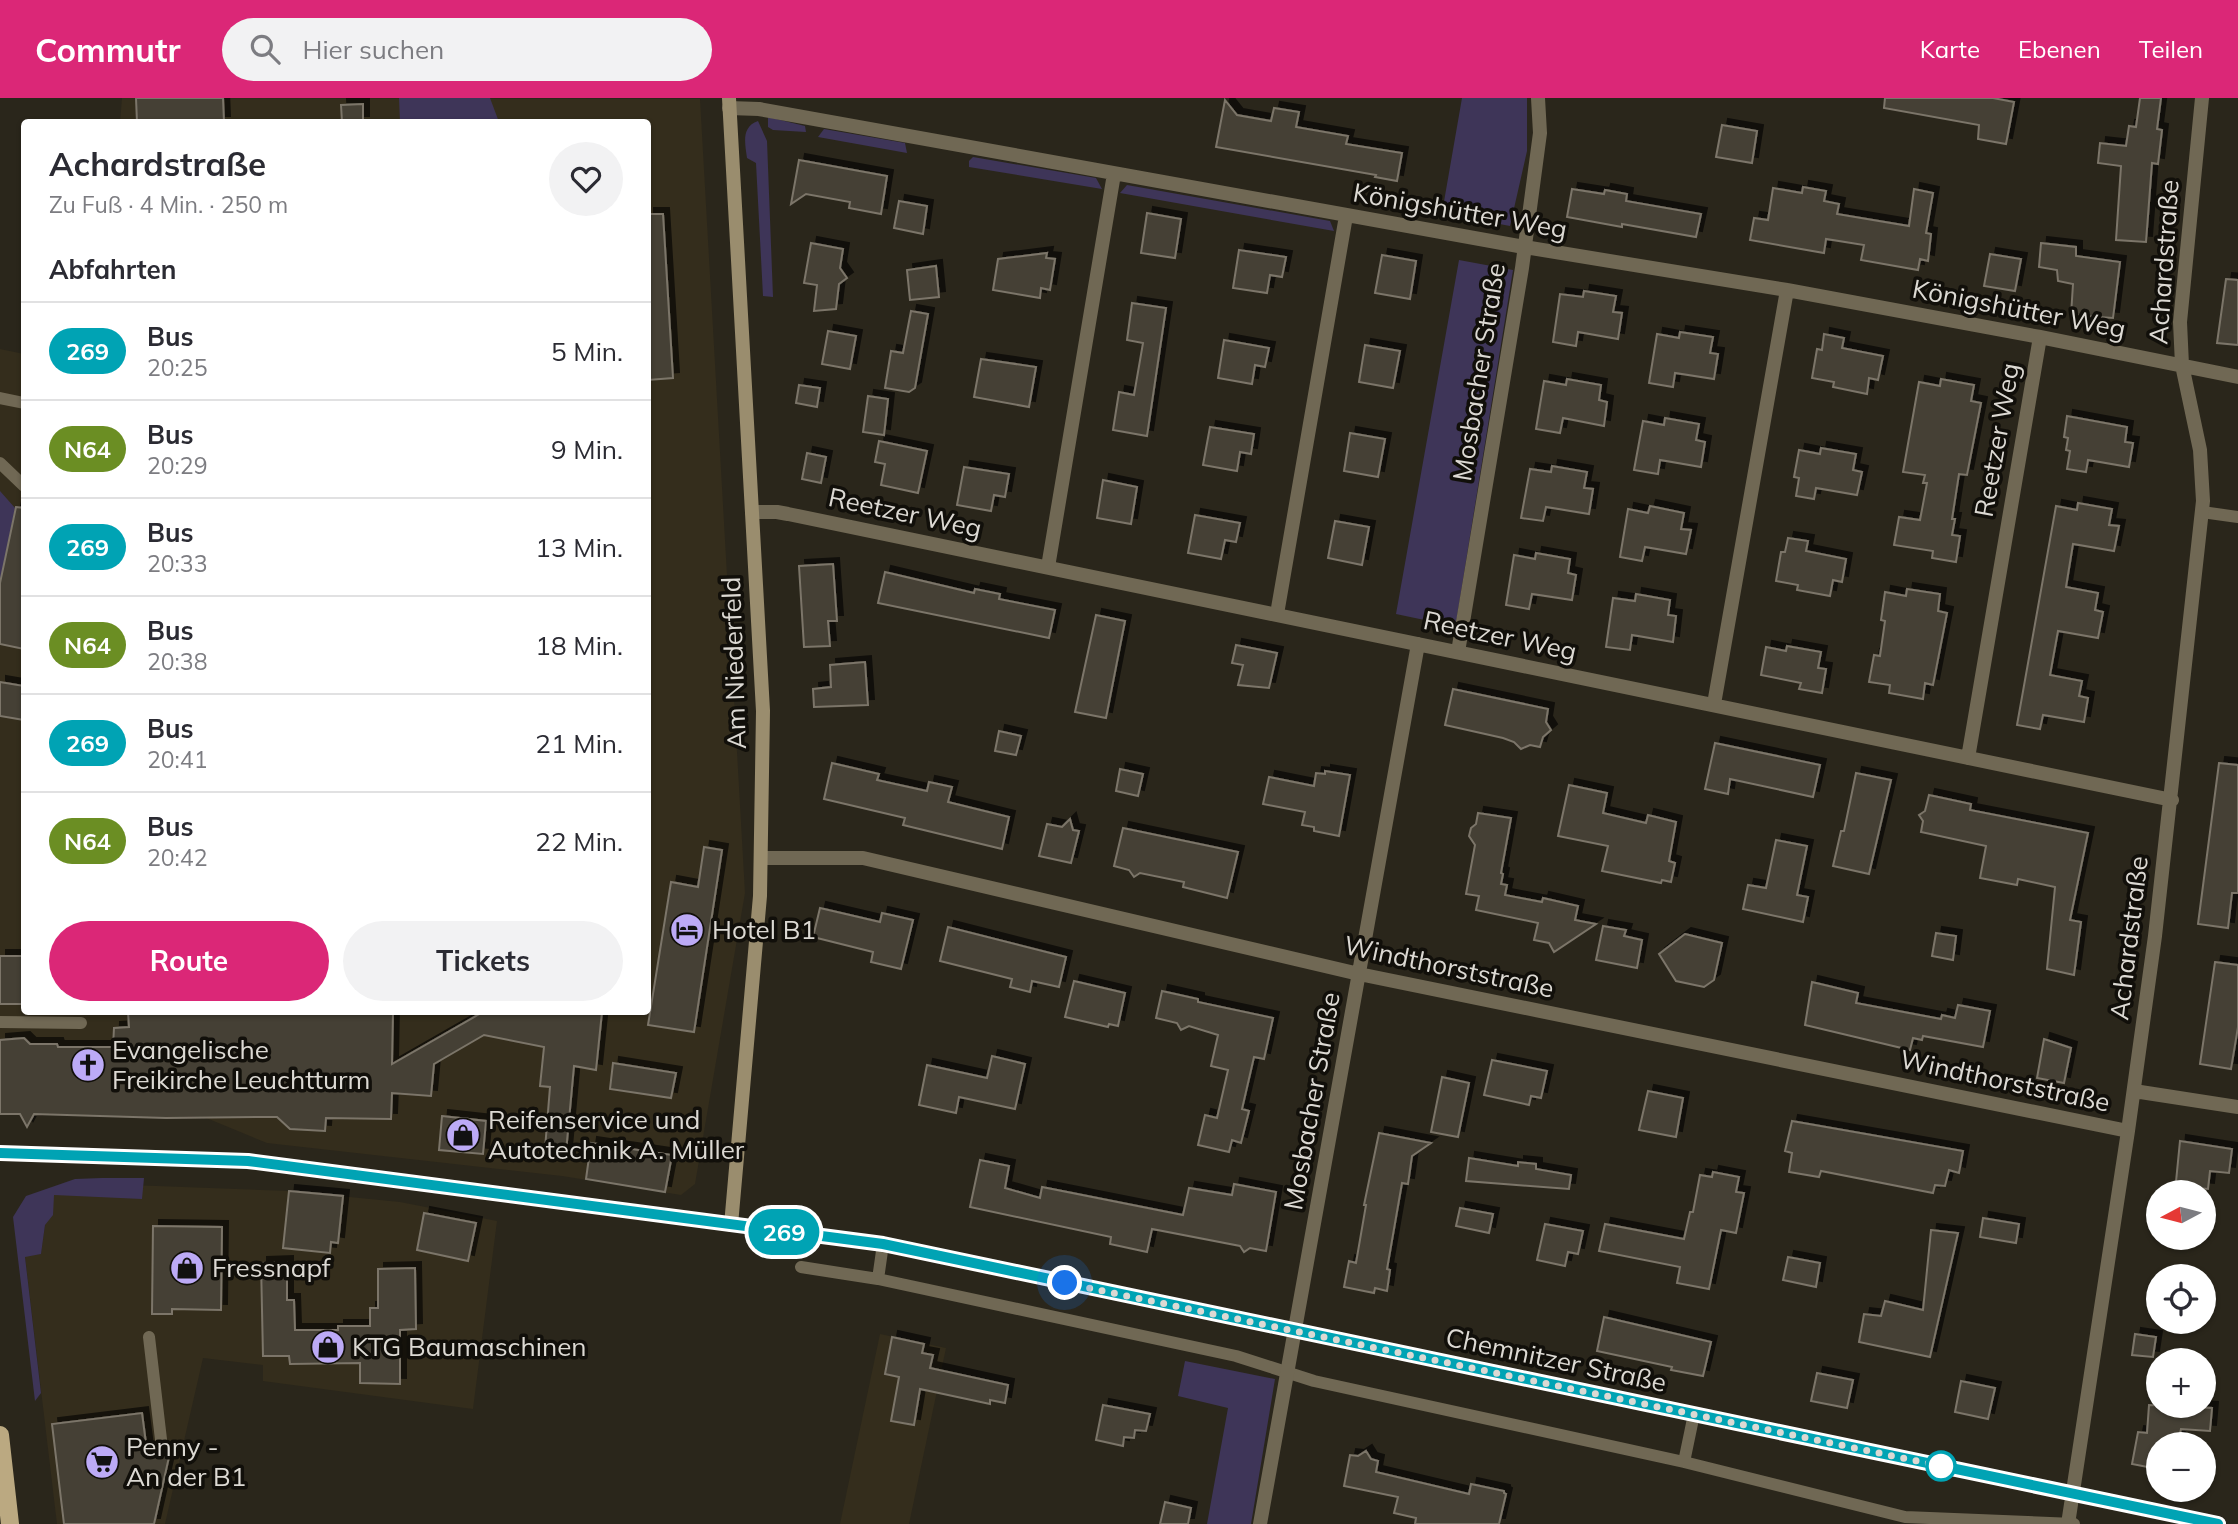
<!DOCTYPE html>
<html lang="de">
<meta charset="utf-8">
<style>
body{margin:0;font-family:Mulish,sans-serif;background:#f2f2f3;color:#2b2b33;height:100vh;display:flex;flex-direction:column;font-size:26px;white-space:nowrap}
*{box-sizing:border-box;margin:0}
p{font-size:23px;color:#7c7c81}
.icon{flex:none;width:38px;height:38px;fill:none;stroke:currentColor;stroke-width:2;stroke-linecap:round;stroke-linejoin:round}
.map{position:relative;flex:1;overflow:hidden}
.panel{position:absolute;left:21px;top:21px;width:630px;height:896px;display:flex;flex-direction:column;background:#fff;border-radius:7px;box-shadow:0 2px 5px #0004}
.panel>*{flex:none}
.badge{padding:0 14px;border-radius:23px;font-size:24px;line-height:46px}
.needle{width:46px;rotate:263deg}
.fabs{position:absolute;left:2146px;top:1082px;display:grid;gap:14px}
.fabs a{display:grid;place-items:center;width:70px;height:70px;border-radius:50%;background:#fff;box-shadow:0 2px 5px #0004;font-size:35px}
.you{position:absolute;width:35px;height:35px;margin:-18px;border:5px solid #fff;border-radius:50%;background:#1a73e8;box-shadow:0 0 0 10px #1a73e833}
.map>.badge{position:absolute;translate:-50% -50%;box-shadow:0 0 0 4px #fff}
h2{padding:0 28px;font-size:26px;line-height:63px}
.round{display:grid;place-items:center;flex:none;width:74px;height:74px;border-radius:37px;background:#f2f2f3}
.headline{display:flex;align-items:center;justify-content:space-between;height:119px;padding:0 28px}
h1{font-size:33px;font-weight:700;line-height:52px}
.button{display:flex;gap:14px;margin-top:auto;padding:14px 28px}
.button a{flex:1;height:80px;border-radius:42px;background:#db2777;color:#fff;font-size:28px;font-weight:700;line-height:80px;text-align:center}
.button a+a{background:#f2f2f3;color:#2b2b33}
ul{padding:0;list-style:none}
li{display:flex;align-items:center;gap:21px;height:98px;padding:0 28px;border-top:2px solid #e1e1e2}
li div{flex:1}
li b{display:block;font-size:26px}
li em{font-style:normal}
li .badge{min-width:77px;font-weight:700;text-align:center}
header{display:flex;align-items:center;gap:42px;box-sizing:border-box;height:98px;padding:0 35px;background:#db2777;color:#fff}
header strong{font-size:33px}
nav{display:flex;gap:38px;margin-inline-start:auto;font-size:24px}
.search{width:490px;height:63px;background:#f2f2f3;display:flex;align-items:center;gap:18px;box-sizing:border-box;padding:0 24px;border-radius:38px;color:#7c7c81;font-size:26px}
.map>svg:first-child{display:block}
</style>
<header>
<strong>Commutr</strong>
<div class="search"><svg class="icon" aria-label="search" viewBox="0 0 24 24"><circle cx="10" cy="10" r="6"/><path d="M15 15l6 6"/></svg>Hier suchen</div>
<nav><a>Karte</a><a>Ebenen</a><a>Teilen</a></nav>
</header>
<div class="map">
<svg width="2238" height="1426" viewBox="0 0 2238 1426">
<defs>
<filter id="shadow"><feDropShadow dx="6" dy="-6" stdDeviation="0" flood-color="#0009"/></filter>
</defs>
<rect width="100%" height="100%" fill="#2a261b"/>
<path fill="#342d1c" d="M122 0 700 1 745 795 695 1086 681 1097 562 1078 267 1045 204 1019 34 1016 31 1021H22L20 1016H0V251L24 256V914H648V24H120Z
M77 1085 289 1093 400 1104 497 1123 473 1311 263 1283V1267L203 1260 165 1426H57L25 1158 41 1156 50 1093Z
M880 1236 946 1250 909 1426H840Z"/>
<path fill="#3e3558" d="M399 0H490L499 24H400Z
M1462 0H1527V53L1510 128 1442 115Z
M768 19 805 28 806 34 773 32 768 29Z
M758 23 767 43 773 199 763 198 756 65 747 60C745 45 741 29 758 23Z
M824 31 905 45 907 55 818 39Z
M973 59 1096 80 1102 91 969 69V63Z
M1127 87 1330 123 1334 133 1120 95Z
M1459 162 1513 172 1456 525 1453 528 1396 516Z
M0 393 15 410 0 485Z
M102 1080H144L142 1101 54 1097 53 1117 45 1127 41 1156 25 1159 41 1295 35 1303 13 1119 26 1098 75 1081Z
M1185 1263 1275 1281 1251 1426H1207L1228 1310 1178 1298Z"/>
<path fill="#454035" stroke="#7b7569" stroke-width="2" filter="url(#shadow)" d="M136 0H223L224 24H137Z
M1885 0H1993L2014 4 2006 46 1978 41 1979 27 1884 10Z
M2140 0H2161L2157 31 2162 32 2158 66 2152 65 2146 144 2116 142 2121 68 2098 65 2100 45 2126 48 2129 28 2136 29Z
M1225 2 1237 17 1271 23 1274 10 1299 14 1296 29 1348 38 1346 46 1402 55 1397 83 1375 79 1376 77 1216 49Z
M363 6V24H342L341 7Z
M1722 27 1757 33 1752 65 1716 59Z
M799 62 887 78 881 116 849 110 850 104 806 96 791 106Z
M1803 89 1826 93 1824 103 1839 106 1837 116 1909 128 1914 91 1933 95 1926 135 1931 136 1928 163 1920 161 1918 172 1861 162 1864 147 1826 141 1824 155 1750 142 1754 120 1768 122 1773 90 1802 95Z
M1572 91 1604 96 1605 92 1627 96 1626 103 1701 116 1696 139 1622 126V129L1567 119Z
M899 103 927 108 923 136 894 130Z
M1147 115 1181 121 1175 160 1141 155Z
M648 116H663L673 280 648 282Z
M811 145 843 151 840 170 847 180 839 186 836 211 814 213 817 187 804 185Z
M2041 145 2076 149V158L2120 164 2113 220 2071 217 2073 186 2058 183 2057 172 2039 169Z
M1239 152 1286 159 1282 179 1270 177 1267 195 1233 190Z
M1047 155 1046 160 1055 161 1050 192 1041 190 1040 200 993 192 998 161Z
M1990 156 2021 161 2015 193 1984 188Z
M1382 157 1416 163 1410 201 1375 195Z
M936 168 939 199 910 202 907 172Z
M2226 181 2238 182V247L2217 245Z
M1584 193 1616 198 1613 214 1622 215 1618 241 1578 234 1576 248 1553 244 1560 196 1583 199Z
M1132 205 1166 210 1147 338 1113 332 1119 294 1134 297 1143 245 1127 242Z
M911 213 928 216 915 290 909 294 885 290 891 253 903 255Z
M828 233 856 238 850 271 822 266Z
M1680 234 1713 239 1710 255 1718 256 1714 281 1675 275 1673 289 1649 285 1657 236 1679 240Z
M1824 236 1844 240 1842 250 1883 258 1878 282 1869 280 1867 296 1833 289 1834 284 1812 280 1817 251 1822 252Z
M1224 242 1269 250 1265 269 1255 267 1252 286 1218 280Z
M1365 247 1400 253 1393 290 1359 284Z
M981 261 1036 269 1029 309 974 299Z
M1567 281 1601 287 1599 302 1607 304 1604 328 1563 320 1560 335 1536 331 1544 283 1566 287Z
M1941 281 1974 287 1971 303 1981 305 1967 377 1959 376 1952 421H1955L1952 437 1960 438 1956 464 1932 460 1933 453 1894 447 1899 419 1920 422 1927 385H1923L1925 377 1903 374 1919 284 1940 288Z
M799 287 820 290 817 309 796 305Z
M868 298 888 301 884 337 863 334Z
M2067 318 2127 329 2125 344 2133 345 2129 369 2088 362 2086 374 2067 371 2070 353 2066 352 2068 340 2064 339Z
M1665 320 1699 326 1696 342 1705 344 1701 369 1660 362 1658 376 1634 372 1643 323 1664 327Z
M1210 329 1254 336 1251 356 1240 354 1237 373 1203 367Z
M1350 335 1385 341 1378 379 1344 373Z
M879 343 927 353 918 395 881 387 885 366 875 364Z
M1821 350 1856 356 1853 372 1862 374 1857 397 1816 390 1814 401 1796 398 1799 380 1794 379 1799 352 1820 356Z
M807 355 826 359 821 385 802 381Z
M1552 368 1587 374 1584 390 1593 391 1589 416 1546 409 1543 423 1521 420 1530 371 1551 374Z
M964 369 1009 376 1005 399 994 397 991 413 957 407Z
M1103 382 1137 389 1131 426 1097 420Z
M2078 405 2112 411 2109 427 2119 428 2114 453 2073 446 2066 489 2098 495 2095 512 2103 514 2098 540 2058 533 2050 577 2082 583 2079 598 2088 600 2084 624 2043 617 2040 631 2017 627 2056 408 2077 412Z
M1650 408 1684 415 1681 431 1691 432 1686 456 1645 449 1642 463 1620 459 1628 411 1648 415Z
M16 409 24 410V551L0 546V485Z
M1195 417 1240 425 1236 444 1225 442 1221 461 1188 455Z
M1335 423 1369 429 1362 467 1328 460Z
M1788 440 1808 443 1806 453 1846 461 1842 484 1833 482 1830 498 1797 492 1798 487 1776 483 1781 454H1785Z
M1536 455 1570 461 1568 475 1576 477 1572 502 1532 496 1529 511 1506 507 1514 457 1535 461Z
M833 466 837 523H828L830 548 804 549 799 468Z
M885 474 974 495 975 491 1000 496 999 501 1055 512 1049 540 878 505Z
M1907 491 1940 496 1938 513 1947 515 1933 587 1925 585 1923 601 1889 595 1890 587 1869 584 1874 557 1880 558 1885 523 1881 522 1885 494 1906 498Z
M1636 496 1670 502 1668 517 1676 518 1673 544 1632 537 1630 552 1606 549 1613 500 1635 503Z
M1096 517 1125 523 1106 620 1075 614Z
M1236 547 1277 555 1269 590 1238 587 1243 567 1232 565Z
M1787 548 1821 554 1818 570 1826 571 1822 595 1799 591 1801 585 1761 577 1766 549 1786 553Z
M865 564 868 607 814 609 813 591 831 589 830 567Z
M0 584 24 588V622L0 618Z
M1453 591 1548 611 1546 624 1551 632 1543 639 1540 649 1530 647 1521 651 1514 644 1503 640 1445 627Z
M999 633 1021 638 1016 657 995 653Z
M1715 645 1820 667 1813 699 1730 681 1728 696 1705 691Z
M832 665 879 676 877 682 927 693 929 684 952 689 948 704 1009 719 1002 751 903 727 905 720 824 701Z
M2219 665 2238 667V795H2232L2228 830 2198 826Z
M1120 671 1143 676 1138 698 1116 693Z
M1325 673 1350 677 1339 738 1314 733V729L1302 727 1305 714 1263 706 1269 679 1314 688 1316 675 1325 676Z
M1856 675 1891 682 1869 776 1833 768 1841 733H1844Z
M1569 687 1607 695 1603 715 1646 725 1648 717 1676 724 1669 763 1675 765 1671 784 1662 782 1661 785 1602 773 1608 748 1558 738Z
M1929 697 1971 706 1970 712 2088 735 2070 822 2081 824 2074 877 2047 871 2055 789 2018 781 2017 787 1980 780 1986 748 1921 734 1923 723 1919 717 1925 713Z
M1478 715 1511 720 1501 775 1503 776 1501 786 1507 787 1505 797 1542 804 1543 800 1578 808 1575 822 1596 826 1554 854 1549 845 1534 842 1538 825 1476 812 1479 798 1466 796 1475 747 1469 738 1471 730 1476 726Z
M1070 721 1073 732 1079 733 1071 765 1039 758 1047 726 1062 729Z
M1123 730 1238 754 1227 800 1183 789 1184 784 1140 775 1134 779 1129 772 1114 768Z
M1776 742 1807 748 1797 797 1808 799 1803 824 1743 811 1748 787 1766 790Z
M704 749 722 752 694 934 648 927 671 784 698 789Z
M820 810 880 824 882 815 913 822 901 871 871 864 873 854 813 839Z
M1603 828 1626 832 1624 838 1642 842 1637 870 1596 862Z
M948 829 1066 859 1059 889 1032 883 1030 894 1010 889 1012 881 940 863Z
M1936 835 1956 838 1953 862 1932 858Z
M1685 836 1722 845 1714 882 1704 889 1676 883 1659 856Z
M0 858H24V906H0Z
M2215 864 2238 867V929L2231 971 2200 966Z
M1074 883 1125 895 1118 928 1109 926 1108 929 1065 919Z
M1812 884 1858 895 1856 905 1941 921 1942 917 1955 920 1958 907 1990 913 1983 949 1923 938 1922 942 1913 940 1910 952 1805 927Z
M1162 893 1198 901V904L1273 920 1264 961 1254 959 1242 1011 1249 1013 1241 1045 1232 1042 1229 1054 1198 1047 1205 1017 1217 1020 1228 972 1211 968 1218 937 1189 928 1181 932 1177 925 1156 920Z
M128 914H393L392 966 483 914H602L596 972 574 968 566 1054 545 1051 550 989 540 988 544 949 484 937 434 966 431 998 392 995 391 1021 326 1020 325 1033 290 1031 277 1019H256L166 1020 34 1016 27 1029 20 1016H0V942L24 940 30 946H57L58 949H113L114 930 129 929Z
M2044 941 2071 950 2064 985 2037 980Z
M992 958 1025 966 1015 1011 959 999 956 1015 919 1007 927 967 987 980Z
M1492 962 1547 973 1541 1000 1531 998 1529 1007 1484 997Z
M613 965 676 975 671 1000 610 991Z
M1442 979 1469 985 1458 1039 1431 1034Z
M1648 993 1683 1000 1676 1039 1639 1032Z
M442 1018 486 1023 483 1056 439 1052Z
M1792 1023 1963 1053 1959 1075 1949 1072 1945 1088 1935 1087 1933 1095 1821 1073 1819 1079 1789 1074 1792 1055 1785 1053Z
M1379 1035 1431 1045 1412 1058 1408 1086 1402 1085 1387 1171 1390 1172 1387 1193 1375 1190 1374 1195 1344 1189 1349 1163 1356 1165 1366 1107H1364Z
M2180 1043 2232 1051 2229 1075 2210 1073 2208 1091 2198 1090 2197 1094H2175Z
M591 1045 672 1057 665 1094 586 1081Z
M1469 1060 1518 1068V1064L1536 1066V1071L1571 1077 1569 1091 1466 1083Z
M980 1062 1009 1068 1005 1090 1040 1100 1042 1089 1183 1117 1189 1090 1232 1097 1234 1086 1276 1094 1266 1153 1250 1150 1244 1154 1240 1148 1152 1131 1147 1154 1110 1146 1111 1139 970 1109Z
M1713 1074 1739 1079 1736 1094 1744 1095 1736 1135 1721 1132 1709 1191 1677 1185 1680 1169 1599 1153 1605 1126 1684 1141 1690 1114H1693L1700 1077 1712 1079Z
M289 1093 343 1098 338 1145 331 1144 330 1155 283 1150Z
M1460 1110 1493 1116 1489 1135 1456 1128Z
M424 1115 476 1125 468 1163 417 1152Z
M1983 1120 2019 1126 2016 1145 1980 1139Z
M1545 1126 1583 1133 1578 1156 1568 1154 1565 1168 1537 1162Z
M153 1128 222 1129 221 1212 172 1211V1216H152Z
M1931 1132 1958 1135 1930 1259 1859 1244 1864 1216 1881 1218 1885 1203 1923 1212Z
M1788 1159 1820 1165 1816 1189 1783 1182Z
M287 1164V1202H294L295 1232H338V1228H370V1210H378V1171L415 1170 416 1231 400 1232V1286L360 1285V1265L290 1266 289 1258H263L261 1165Z
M1604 1219 1711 1244 1703 1278 1671 1272 1672 1269 1597 1253Z
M2135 1236 2156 1239 2153 1259 2132 1257Z
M892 1239 924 1246 922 1255 933 1257 930 1270 1008 1287 1005 1305 990 1302V1306L920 1291 914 1327 891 1323 899 1279 885 1276Z
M1817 1275 1853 1282 1847 1310 1811 1303Z
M1961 1283 1995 1290 1988 1321 1955 1314Z
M1103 1307 1150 1316 1146 1333 1135 1332 1134 1340 1124 1339 1123 1348 1096 1342Z
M2149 1307 2212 1310 2210 1333 2181 1331 2177 1346H2158V1371L2132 1366 2138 1334 2147 1335Z
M142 1315 147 1353 159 1358 169 1359 154 1426H64L52 1326Z
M1366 1353 1371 1361 1378 1363 1376 1374 1469 1396 1471 1386 1504 1393V1395L1506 1396 1499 1426H1415L1416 1420 1394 1415 1398 1399 1344 1388 1350 1357 1358 1358Z
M1165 1404 1191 1410 1188 1426H1160Z"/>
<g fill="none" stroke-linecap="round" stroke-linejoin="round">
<path stroke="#706854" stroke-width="12" d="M0 300 24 305
M0 365 24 388
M2202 414 2238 419
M0 924 81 925
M883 1146 878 1181 1236 1258 1314 1283 1684 1364 1905 1419 2074 1426
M801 1169 878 1181
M149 1239 162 1350
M1684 1364 1694 1316"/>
<path stroke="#706854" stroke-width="14" d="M729 10 759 11 1524 149 1787 192 2040 239 2238 279
M752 414H777L788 416 2172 702
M1048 469 1114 76
M1277 516 1346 118
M1458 554 1522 170 1540 35 1538 0
M1714 606 1787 192
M1968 660 2040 239
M762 760H863L1359 876 2128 1033
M2134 993 2238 1009
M1260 1426 1418 546
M2068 1426 2128 1033 2155 838 2203 403 2200 352 2182 267 2180 224 2202 0"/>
<path stroke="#9a8d6e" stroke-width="14" d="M729 0 763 613 760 798 731 1127
M0 1055 248 1063 883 1146 2218 1426"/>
<path stroke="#bba981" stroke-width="18" d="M0 1337 10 1426"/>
</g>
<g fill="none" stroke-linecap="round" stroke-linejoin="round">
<g stroke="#fff" stroke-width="16">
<path id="line" d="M0 1055 248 1063 883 1146 2218 1426"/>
</g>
<use href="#line" stroke="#00a3b4" stroke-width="10"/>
<path stroke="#dcd9d3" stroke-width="7" stroke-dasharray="0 12.6" d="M1065 1185 1941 1368"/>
</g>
<defs>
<g id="hotel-disc" transform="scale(1.75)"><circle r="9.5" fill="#bcaaf6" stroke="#110f0a"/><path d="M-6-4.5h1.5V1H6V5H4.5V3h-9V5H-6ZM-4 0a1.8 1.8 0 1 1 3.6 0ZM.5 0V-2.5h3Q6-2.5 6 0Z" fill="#111"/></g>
<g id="church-disc" transform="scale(1.75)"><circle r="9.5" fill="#bcaaf6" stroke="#110f0a"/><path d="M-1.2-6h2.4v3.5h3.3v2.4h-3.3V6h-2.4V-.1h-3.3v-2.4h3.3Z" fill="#111"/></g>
<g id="shop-disc" transform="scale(1.75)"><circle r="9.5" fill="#bcaaf6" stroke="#110f0a"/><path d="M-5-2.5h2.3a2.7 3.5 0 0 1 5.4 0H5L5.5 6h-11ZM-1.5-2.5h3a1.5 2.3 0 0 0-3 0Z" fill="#111"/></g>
<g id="supermarket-disc" transform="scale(1.75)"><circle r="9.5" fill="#bcaaf6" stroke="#110f0a"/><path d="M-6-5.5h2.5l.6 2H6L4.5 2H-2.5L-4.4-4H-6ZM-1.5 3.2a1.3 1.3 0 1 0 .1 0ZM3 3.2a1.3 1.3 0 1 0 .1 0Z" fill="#111"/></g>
</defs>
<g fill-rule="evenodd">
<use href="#hotel-disc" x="687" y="832"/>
<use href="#church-disc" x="88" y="967"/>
<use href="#shop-disc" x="463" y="1037"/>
<use href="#shop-disc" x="187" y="1170"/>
<use href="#shop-disc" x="328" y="1249"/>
<use href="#supermarket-disc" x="102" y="1364"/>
</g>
<circle fill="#fff" stroke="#00a3b4" stroke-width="3.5" cx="1941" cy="1368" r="14"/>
<g text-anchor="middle" stroke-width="7" stroke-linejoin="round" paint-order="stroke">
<g font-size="26" fill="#dcd9d3" stroke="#110f0a">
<text transform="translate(1460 113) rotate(10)" y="9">Königshütter Weg</text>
<text transform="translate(2164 164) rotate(-86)" y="9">Achardstraße</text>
<text transform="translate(2019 211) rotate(11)" y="9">Königshütter Weg</text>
<text transform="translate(1479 274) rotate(-81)" y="9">Mosbacher Straße</text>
<text transform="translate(1997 342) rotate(-80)" y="9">Reetzer Weg</text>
<text transform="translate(905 415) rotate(12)" y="9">Reetzer Weg</text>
<text transform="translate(1500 538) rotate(12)" y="9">Reetzer Weg</text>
<text transform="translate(734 565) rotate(-92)" y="9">Am Niederfeld</text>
<text transform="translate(2129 840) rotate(-83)" y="9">Achardstraße</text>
<text transform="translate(1449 869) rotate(12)" y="9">Windthorststraße</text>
<text transform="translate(2005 983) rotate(12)" y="9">Windthorststraße</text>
<text transform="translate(1312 1003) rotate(-80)" y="9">Mosbacher Straße</text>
<text transform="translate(1556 1262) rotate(12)" y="9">Chemnitzer Straße</text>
</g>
<g font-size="26" fill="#dcd9d3" stroke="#110f0a" text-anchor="start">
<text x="712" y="841">Hotel B1</text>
<text x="112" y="961">Evangelische<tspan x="112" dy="30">Freikirche Leuchtturm</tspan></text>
<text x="488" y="1031">Reifenservice und<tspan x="488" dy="30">Autotechnik A. Müller</tspan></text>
<text x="212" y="1179">Fressnapf</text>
<text x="352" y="1258">KTG Baumaschinen</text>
<text x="126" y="1358">Penny -<tspan x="126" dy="30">An der B1</tspan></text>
</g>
</g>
</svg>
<div class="fabs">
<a><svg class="needle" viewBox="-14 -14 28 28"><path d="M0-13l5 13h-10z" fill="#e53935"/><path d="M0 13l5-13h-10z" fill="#7c7c81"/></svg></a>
<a><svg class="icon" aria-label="locate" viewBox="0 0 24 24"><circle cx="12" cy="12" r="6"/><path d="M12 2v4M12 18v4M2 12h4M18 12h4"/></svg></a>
<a>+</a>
<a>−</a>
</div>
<div class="you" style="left:1065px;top:1185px"></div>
<b class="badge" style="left:784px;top:1134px;background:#00a3b4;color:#fff">269</b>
<section class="panel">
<div class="headline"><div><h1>Achardstraße</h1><p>Zu Fuß · 4 Min. · 250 m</p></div><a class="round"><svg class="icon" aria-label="heart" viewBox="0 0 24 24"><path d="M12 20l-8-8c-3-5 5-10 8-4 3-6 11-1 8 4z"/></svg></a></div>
<h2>Abfahrten</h2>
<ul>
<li><span class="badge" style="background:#00a3b4;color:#fff">269</span><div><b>Bus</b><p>20:25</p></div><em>5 Min.</em></li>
<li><span class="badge" style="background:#6b8e23;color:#fff">N64</span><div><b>Bus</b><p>20:29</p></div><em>9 Min.</em></li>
<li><span class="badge" style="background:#00a3b4;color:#fff">269</span><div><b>Bus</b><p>20:33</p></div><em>13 Min.</em></li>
<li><span class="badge" style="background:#6b8e23;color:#fff">N64</span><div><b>Bus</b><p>20:38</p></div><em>18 Min.</em></li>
<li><span class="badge" style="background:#00a3b4;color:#fff">269</span><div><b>Bus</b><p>20:41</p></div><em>21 Min.</em></li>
<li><span class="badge" style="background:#6b8e23;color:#fff">N64</span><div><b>Bus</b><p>20:42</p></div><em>22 Min.</em></li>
</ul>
<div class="button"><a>Route</a><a>Tickets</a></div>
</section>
</div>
